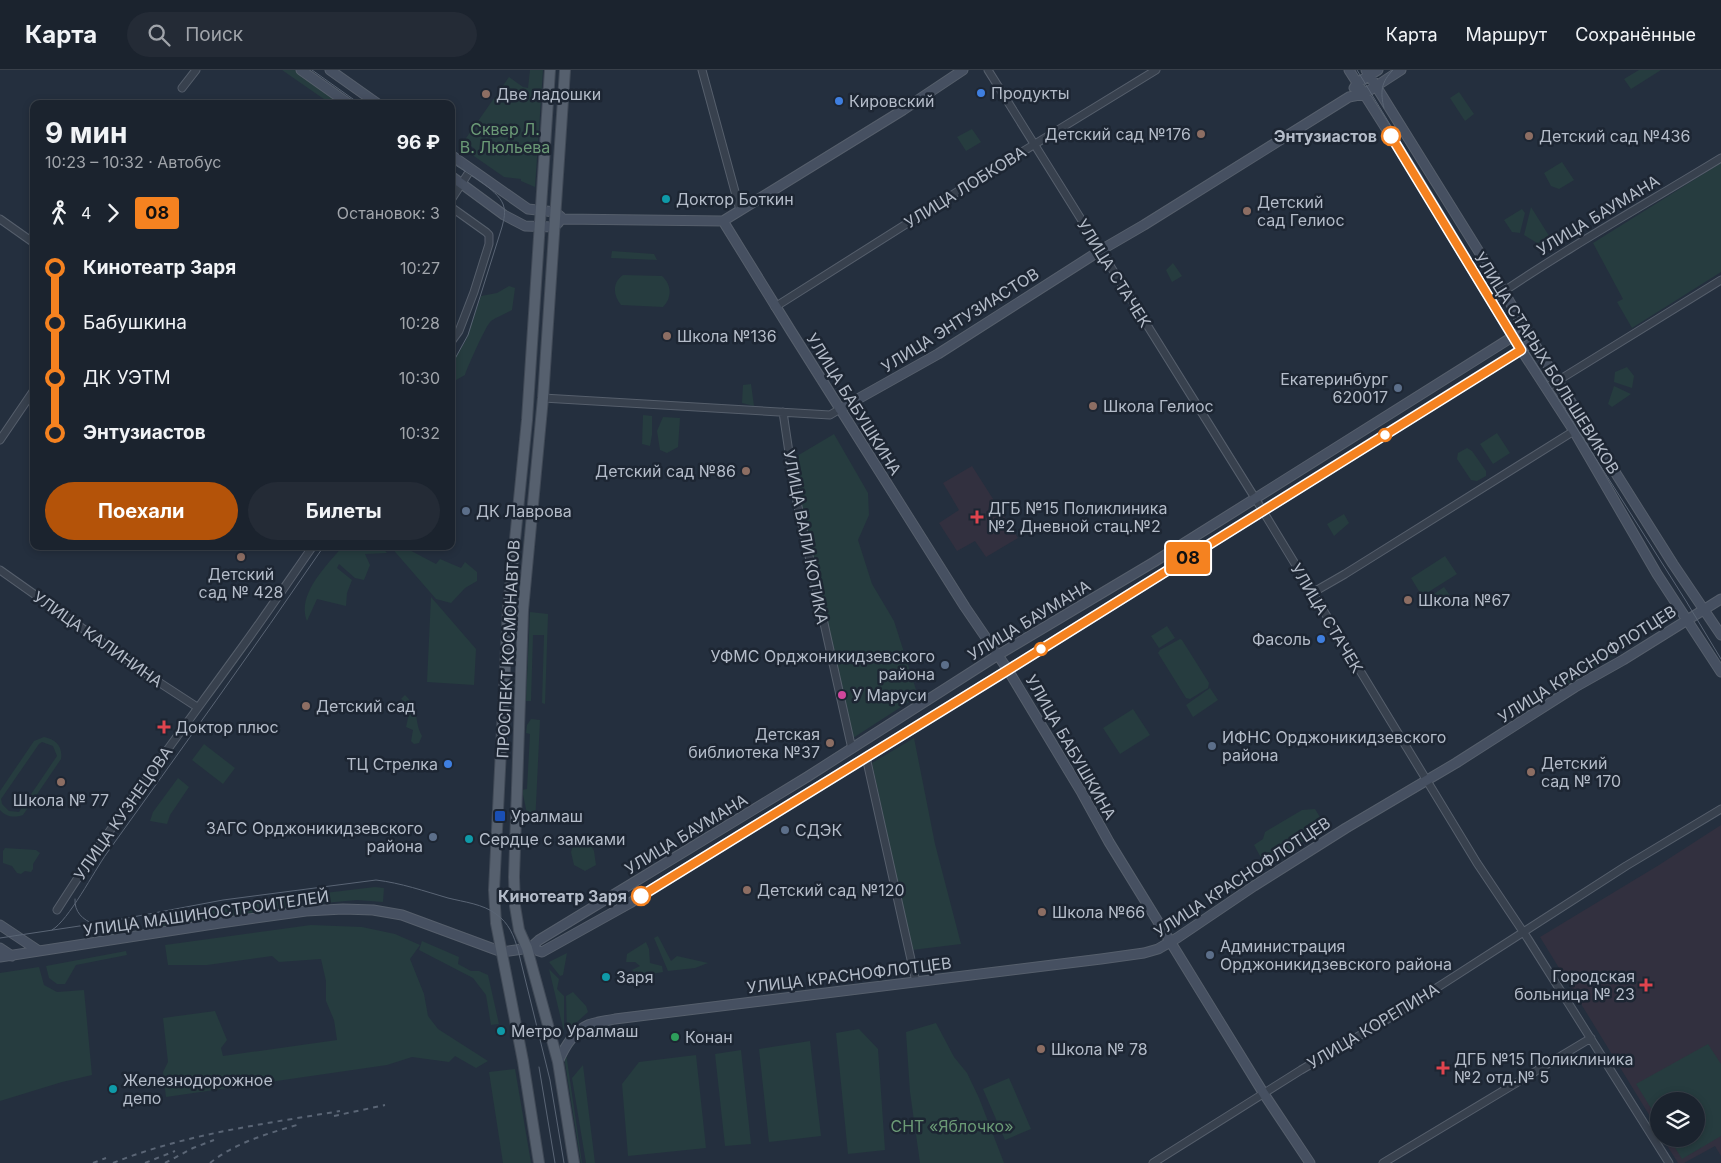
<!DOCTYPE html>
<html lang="ru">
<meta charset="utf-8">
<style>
body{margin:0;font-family:Inter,sans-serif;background:#242b36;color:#f1f3f6;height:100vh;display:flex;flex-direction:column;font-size:19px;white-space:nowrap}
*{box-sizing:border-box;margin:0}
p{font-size:16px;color:#a0a4aa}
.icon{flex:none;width:28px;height:28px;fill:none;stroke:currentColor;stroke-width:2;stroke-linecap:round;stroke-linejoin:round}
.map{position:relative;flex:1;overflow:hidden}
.details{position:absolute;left:30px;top:30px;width:425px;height:450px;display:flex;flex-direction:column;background:#1b232e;border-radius:10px;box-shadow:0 2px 8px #0003,0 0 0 1px #39404a}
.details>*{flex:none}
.badge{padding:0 10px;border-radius:4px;font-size:18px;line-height:32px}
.buttons{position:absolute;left:1650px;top:1022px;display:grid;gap:10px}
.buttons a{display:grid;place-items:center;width:55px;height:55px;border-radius:50%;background:#1b232e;box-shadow:0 2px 8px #0003,0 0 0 1px #39404a;font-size:25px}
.map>.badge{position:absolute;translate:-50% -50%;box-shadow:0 0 0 2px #fff}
.legs{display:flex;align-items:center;gap:8px;height:55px;padding:0 15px;font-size:16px}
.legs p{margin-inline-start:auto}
.summary{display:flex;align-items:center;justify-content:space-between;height:85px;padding:0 15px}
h1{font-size:28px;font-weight:700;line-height:38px}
.button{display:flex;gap:10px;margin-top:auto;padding:10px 15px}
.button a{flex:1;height:58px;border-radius:30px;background:#b45309;color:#fff;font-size:20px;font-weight:700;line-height:58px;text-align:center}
.button a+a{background:#242b36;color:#f1f3f6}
ul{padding:0 15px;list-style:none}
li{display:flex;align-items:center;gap:18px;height:55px;font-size:19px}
li i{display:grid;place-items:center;width:8px;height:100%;margin:0 6px;background:currentColor}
li i::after{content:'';width:12px;height:12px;margin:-6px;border:4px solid;border-radius:50%;background:#1b232e}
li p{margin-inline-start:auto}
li:first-child i{background:linear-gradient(#0000 50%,currentColor 0)}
li:last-child i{background:linear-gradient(currentColor 50%,#0000 0)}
header{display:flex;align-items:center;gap:30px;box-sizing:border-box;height:70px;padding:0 25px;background:#1b232e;border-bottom:1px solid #39404a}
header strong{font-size:24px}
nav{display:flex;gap:28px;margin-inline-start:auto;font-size:18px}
.search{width:350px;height:45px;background:#242b36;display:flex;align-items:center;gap:12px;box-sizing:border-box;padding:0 18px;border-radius:28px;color:#a0a4aa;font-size:19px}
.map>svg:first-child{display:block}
</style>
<header>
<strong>Карта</strong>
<div class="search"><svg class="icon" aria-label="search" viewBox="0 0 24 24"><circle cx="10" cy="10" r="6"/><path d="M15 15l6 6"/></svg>Поиск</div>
<nav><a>Карта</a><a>Маршрут</a><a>Сохранённые</a></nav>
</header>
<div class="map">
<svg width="1721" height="1093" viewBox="0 0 1721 1093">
<rect width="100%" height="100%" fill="#242f3e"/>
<path fill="#32303f" d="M972 396 1018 468 986 487 975 471 957 481 939 453 959 440 943 413Z
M1721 755V1086L1715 1076 1684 1093H1678L1663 1069H1696V1031H1659V1061L1540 867 1659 795Z"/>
<path fill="#263c3f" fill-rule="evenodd" d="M282 0H295L343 34H331Z
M530 0H543L535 117 521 111V109L504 107 471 84 475 79 464 71 509 7 523 17 528 18Z
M1639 0H1661L1631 19 1624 9Z
M1459 22 1474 44 1465 51 1450 28Z
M972 59 981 72 966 81 957 67Z
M1562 92 1574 110 1559 119 1551 116 1544 103Z
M1721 93V202L1632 258 1617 232 1623 229 1593 173Z
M1531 137 1551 169 1537 173 1524 165Z
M1522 139 1525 143 1520 163 1512 162 1504 150Z
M612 181 654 184 657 190 611 188Z
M1173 193 1182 206 1172 212 1166 200Z
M623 205 662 206C672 215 672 228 663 237L621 235C613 225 612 213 623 205Z
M509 216 515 218 512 240C505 244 497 247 491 251 486 255 467 298 465 305L456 310 451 306V294L465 272 481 226 497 223Z
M1627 297 1634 306 1632 318 1614 312 1615 302Z
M751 314 754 336 742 333 743 315Z
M1614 316 1631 324 1612 337 1608 334Z
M643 345 652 346V365L650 376 642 374Z
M663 347 680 348 678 377 667 383 660 380 657 361Z
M1497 363 1510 383 1493 394 1480 374Z
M834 364 868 423 869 445 858 470 872 514 894 551 918 626 853 668 851 665 792 389Z
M1467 378 1472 381 1486 401V406L1477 411 1471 410 1457 389 1458 383Z
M1344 444 1349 453 1334 466 1327 454Z
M343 476H381L387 483 365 484 370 495 364 510 355 508 339 494 337 498 352 510 347 523 346 536 317 529 307 551C296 525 327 495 343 476Z
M390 476H402L436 494 440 489 461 498 465 492 477 502V511L465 518 451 533 436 529Z
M1445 486 1457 504 1422 526 1411 508Z
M1444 517 1451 527 1431 539 1425 530Z
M431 527 476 579 474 615 427 612Z
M530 542 548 544 545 634 542 633 544 565H533L531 631H526Z
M1167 556 1175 568 1159 578 1151 566Z
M1180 569 1182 570 1209 613 1208 618 1190 629 1186 628 1158 583 1160 580Z
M1614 581 1616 584 1565 616 1561 613Z
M1210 618 1218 630 1193 647 1186 635Z
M405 625C421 640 413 650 422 666L419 673 414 674 411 671 413 660 406 657 409 644 407 633 401 629Z
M1133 639 1150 665 1120 684 1103 658Z
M531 649 540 650 535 755 529 753 522 720 527 719 530 664 526 663 527 655Z
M44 667C56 669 63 677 61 689L23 745C14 748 6 747 0 740V721L34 671ZM42 672 53 676 57 686 19 742 9 741 2 734 1 729 39 674Z
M914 668 935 774 961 874 912 880 872 693Z
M204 674 235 698 223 714 192 690Z
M178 708 189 717 170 745 167 754 150 751 153 742Z
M1315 739 1326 757 1265 795 1254 775 1263 769 1265 762 1302 740Z
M585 765 594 781 596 795 585 801 574 795 571 782 575 769Z
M5 778 36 780 40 783 33 794V799L31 802 25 801 21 804 17 803 12 796 3 793V781Z
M375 817 384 818 383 832 357 830 313 834 309 831 308 825Z
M299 827 300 830 295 836 154 858 153 849 200 840Z
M311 855 362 857 395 864 420 875 410 889 424 924 428 946 438 959 488 991 476 998 455 986 449 992 412 987 387 995 166 1027 163 1002 168 992 163 948 215 941 227 970 221 978 223 986 337 970 334 950 326 931V911L321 889 279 892 272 886 207 895H168L165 875Z
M658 866 671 891 677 886 708 893 695 898 668 901 654 868Z
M422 871 459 887 458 894 471 901H479L488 905 499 954 491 955 486 925 473 908 419 880Z
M646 872 649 879 650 893 662 896 663 902 639 906 632 900 640 896 635 892H626L627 884Z
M126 881 127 885 76 895 65 914H57L49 908 46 896Z
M567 883 563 905 560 906 549 892Z
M39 897 44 915 57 922 84 920 92 1005 62 1012 0 1031V903Z
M549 899 559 909 557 919 564 926V962Z
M573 922 586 936 588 942 567 961 566 926Z
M936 953 954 987 967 1003 979 1028 1004 1093H920L910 1022 906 962Z
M859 959 878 979 885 1080 848 1084 836 963Z
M810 971 821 1066 769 1072 759 979Z
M1708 974 1721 994V1066L1682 1089 1670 1069H1696V1031H1659V1051L1636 1014Z
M741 980 751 1074 725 1076 715 984Z
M566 983 582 1093H581L564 987Z
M696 985 706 1078 628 1086 622 1014 639 992Z
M583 995 595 1093H586L572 1008Z
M515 999 531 1093H503L489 1002Z
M1009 1008 1031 1059 1005 1070 983 1019Z"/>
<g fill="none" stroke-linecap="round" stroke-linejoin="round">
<g stroke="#565f6c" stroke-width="9">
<path id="street" d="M702 0 740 140
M988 0 1255 428 1477 793 1528 869 1669 1093
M182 18 196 0
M451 130 471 99
M451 137 486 162 489 165V174L474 222 459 261 451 272
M0 149 34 173
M1491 230C1565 179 1644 135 1721 88
M775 237 960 120 1156 0
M1546 318 1721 210
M543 328 830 345 840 339
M783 342 795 423 852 679
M0 370 34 320
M0 500 157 611 197 637
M1312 523 1345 504 1585 354
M866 687 916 912
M57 840C115 749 180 663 243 576 267 543 290 509 313 476
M1153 1093 1301 1000 1396 944 1626 796 1721 739
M1383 1093 1591 968"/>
</g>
<g stroke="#565f6c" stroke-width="11">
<path id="secondary" d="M301 0 349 34
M330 0 378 34
M1349 0 1413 101 1513 267 1574 361 1657 504 1721 602
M1366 0 1504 222 1525 259 1673 494 1721 565
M1354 18 1357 13 1378 0
M451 85 528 139 555 142 561 147
M451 106 504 145 525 156 554 157 559 152
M563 149 723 151 903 40 963 0
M723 151 791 261 965 537 1008 600 1082 723 1109 772 1264 1024 1310 1093
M840 339 938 284 1101 180 1144 155 1349 27 1364 24 1401 0
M0 855 39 881
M0 878 12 886
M530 878 539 870 807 707 998 585 1154 492 1525 259
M0 887 220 853 306 841 343 839 373 840 402 845 502 882 530 878 542 882 630 833 688 797 1008 600 1533 272
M558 992C564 978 573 962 588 955 596 952 606 951 615 949L1101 889 1144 883 1158 879 1177 868 1254 816 1346 758 1456 693 1575 617 1623 590 1721 529"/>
</g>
<g stroke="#414a57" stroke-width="12">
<path id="primary" d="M565 0 543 328 523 540 514 807 515 836 519 860 527 878 558 992 574 1093
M539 1093 523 991 496 853 494 820 508 539 527 350 550 0"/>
</g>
<use href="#street" stroke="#38414e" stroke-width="7"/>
<use href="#secondary" stroke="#465061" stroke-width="9"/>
<use href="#primary" stroke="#56606e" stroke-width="10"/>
<path stroke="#5a6575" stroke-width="1" d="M312 0 360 34
M1357 0 1517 264 1686 531 1721 589
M1384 38C1380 22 1381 12 1393 0
M451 92C465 102 497 119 503 134 506 142 504 149 502 157L468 265 451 296
M75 829C74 842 83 850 94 854
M52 860C69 850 94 801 107 783 180 681 253 580 324 476
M0 868 106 852 223 830 376 810C401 813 424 821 448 828 464 832 483 834 496 844 509 853 514 866 518 880L550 1010 564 1093
M539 997 555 1093"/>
<path stroke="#5a6575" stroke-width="2" stroke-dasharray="5 5" stroke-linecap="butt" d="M334 1046 385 1035
M93 1093 106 1088
M113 1093C185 1064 264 1054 340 1041
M145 1093 175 1081
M165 1093 193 1078 214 1070
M210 1093C235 1073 266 1064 297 1055"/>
</g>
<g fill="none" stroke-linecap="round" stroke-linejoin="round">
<g stroke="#fff" stroke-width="11">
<path id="line-1" d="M641 826 1008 600 1521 280 1391 66"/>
</g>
<use href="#line-1" stroke="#f58220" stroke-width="8"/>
</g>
<g fill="#3f7fe0" stroke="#1d2633" stroke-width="2">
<circle cx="981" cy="23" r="5"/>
<circle cx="839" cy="31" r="5"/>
<circle cx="1321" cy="569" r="5"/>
<circle cx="448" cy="694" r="5"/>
</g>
<g fill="#8d6e63" stroke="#1d2633" stroke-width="2">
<circle cx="486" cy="24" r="5"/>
<circle cx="1201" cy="64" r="5"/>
<circle cx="1529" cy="66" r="5"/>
<circle cx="1247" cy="141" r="5"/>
<circle cx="667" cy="266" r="5"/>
<circle cx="1093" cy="336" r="5"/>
<circle cx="746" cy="401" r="5"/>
<circle cx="241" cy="487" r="5"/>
<circle cx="1408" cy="530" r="5"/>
<circle cx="306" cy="636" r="5"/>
<circle cx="830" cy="673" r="5"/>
<circle cx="1531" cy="702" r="5"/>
<circle cx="61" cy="712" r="5"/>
<circle cx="747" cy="820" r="5"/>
<circle cx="1042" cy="842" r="5"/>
<circle cx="1041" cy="979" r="5"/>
</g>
<g fill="#fff" stroke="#f58220" stroke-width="2.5">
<circle cx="1391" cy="66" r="9"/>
<circle cx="1385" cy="365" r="6"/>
<circle cx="1041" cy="579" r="6"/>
<circle cx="641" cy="826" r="9"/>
</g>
<g fill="#0f9aa8" stroke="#1d2633" stroke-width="2">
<circle cx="666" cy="129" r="5"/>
<circle cx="469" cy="769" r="5"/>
<circle cx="606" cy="907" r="5"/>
<circle cx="501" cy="961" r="5"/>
<circle cx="113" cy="1019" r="5"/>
</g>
<g fill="#5c6f8a" stroke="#1d2633" stroke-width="2">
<circle cx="1398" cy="318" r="5"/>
<circle cx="466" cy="441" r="5"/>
<circle cx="945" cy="595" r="5"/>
<circle cx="1212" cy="676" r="5"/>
<circle cx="785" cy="760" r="5"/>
<circle cx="433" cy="767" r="5"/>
<circle cx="1210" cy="885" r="5"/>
</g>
<g fill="#e0444e" stroke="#1d2633" stroke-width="2">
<path d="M974.5 439.5h5v5h5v5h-5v5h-5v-5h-5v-5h5z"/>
<path d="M161.5 649.5h5v5h5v5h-5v5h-5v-5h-5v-5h5z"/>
<path d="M1643.5 907.5h5v5h5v5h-5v5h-5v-5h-5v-5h5z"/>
<path d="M1440.5 990.5h5v5h5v5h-5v5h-5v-5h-5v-5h5z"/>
</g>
<circle fill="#d1479c" stroke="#1d2633" stroke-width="2" cx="842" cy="625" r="5"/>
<rect fill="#1a4fb4" stroke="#1d2633" stroke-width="2" x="494" y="740" width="12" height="12" rx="2.5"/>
<circle fill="#2e9e5b" stroke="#1d2633" stroke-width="2" cx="675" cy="967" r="5"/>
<g text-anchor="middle" stroke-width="5" stroke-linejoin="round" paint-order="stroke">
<g font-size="16" fill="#b4bcc9" stroke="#1d2633" text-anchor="start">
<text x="991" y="29">Продукты</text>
<text x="496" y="30">Две ладошки</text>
<text x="849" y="37">Кировский</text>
<text x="1191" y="70" text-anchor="end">Детский сад №176</text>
<text x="1539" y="72">Детский сад №436</text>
<text x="676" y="135">Доктор Боткин</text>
<text x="1257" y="138">Детский<tspan x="1257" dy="18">сад Гелиос</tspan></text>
<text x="677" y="272">Школа №136</text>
<text x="1388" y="315" text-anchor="end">Екатеринбург<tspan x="1388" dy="18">620017</tspan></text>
<text x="1103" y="342">Школа Гелиос</text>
<text x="736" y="407" text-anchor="end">Детский сад №86</text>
<text x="988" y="444">ДГБ №15 Поликлиника<tspan x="988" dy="18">№2 Дневной стац.№2</tspan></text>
<text x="476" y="447">ДК Лаврова</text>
<text x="241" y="510" text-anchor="middle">Детский<tspan x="241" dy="18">сад № 428</tspan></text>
<text x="1418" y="536">Школа №67</text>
<text x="1311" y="575" text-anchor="end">Фасоль</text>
<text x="935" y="592" text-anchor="end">УФМС Орджоникидзевского<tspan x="935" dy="18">района</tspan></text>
<text x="852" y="631">У Маруси</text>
<text x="316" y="642">Детский сад</text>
<text x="175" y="663">Доктор плюс</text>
<text x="820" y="670" text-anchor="end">Детская<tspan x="820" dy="18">библиотека №37</tspan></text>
<text x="1222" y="673">ИФНС Орджоникидзевского<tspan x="1222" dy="18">района</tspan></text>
<text x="1541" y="699">Детский<tspan x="1541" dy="18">сад № 170</tspan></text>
<text x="438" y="700" text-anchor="end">ТЦ Стрелка</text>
<text x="61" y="736" text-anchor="middle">Школа № 77</text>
<text x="511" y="752">Уралмаш</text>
<text x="423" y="764" text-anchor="end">ЗАГС Орджоникидзевского<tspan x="423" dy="18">района</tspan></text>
<text x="795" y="766">СДЭК</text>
<text x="479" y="775">Сердце с замками</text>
<text x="757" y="826">Детский сад №120</text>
<text x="1052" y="848">Школа №66</text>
<text x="1220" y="882">Администрация<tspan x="1220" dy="18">Орджоникидзевского района</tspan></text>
<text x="1635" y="912" text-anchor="end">Городская<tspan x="1635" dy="18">больница № 23</tspan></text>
<text x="616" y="913">Заря</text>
<text x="511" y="967">Метро Уралмаш</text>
<text x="685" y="973">Конан</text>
<text x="1051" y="985">Школа № 78</text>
<text x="1454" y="995">ДГБ №15 Поликлиника<tspan x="1454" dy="18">№2 отд.№ 5</tspan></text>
<text x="123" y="1016">Железнодорожное<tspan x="123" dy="18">депо</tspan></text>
</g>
<g font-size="16" fill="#6b9a76" stroke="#1d2633">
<text x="505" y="65">Сквер Л.<tspan x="505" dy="18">В. Люльева</tspan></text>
<text x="952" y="1062">СНТ «Яблочко»</text>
</g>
<g font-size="16" font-weight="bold" fill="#b4bcc9" stroke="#1d2633" text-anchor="end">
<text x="1377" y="72">Энтузиастов</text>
<text x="627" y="832">Кинотеатр Заря</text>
</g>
<g font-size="16" fill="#b4bcc9" stroke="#1d2633">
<text transform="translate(965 117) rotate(-32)" y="6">УЛИЦА ЛОБКОВА</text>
<text transform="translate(1598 145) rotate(-31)" y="6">УЛИЦА БАУМАНА</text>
<text transform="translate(1114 203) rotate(58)" y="6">УЛИЦА СТАЧЕК</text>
<text transform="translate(960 250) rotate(-32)" y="6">УЛИЦА ЭНТУЗИАСТОВ</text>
<text transform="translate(1547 293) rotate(58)" y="6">УЛИЦА СТАРЫХ БОЛЬШЕВИКОВ</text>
<text transform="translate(854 334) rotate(58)" y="6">УЛИЦА БАБУШКИНА</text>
<text transform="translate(806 467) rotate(79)" y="6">УЛИЦА ВАЛИ КОТИКА</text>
<text transform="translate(1327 548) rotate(59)" y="6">УЛИЦА СТАЧЕК</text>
<text transform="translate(1029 550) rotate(-31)" y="6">УЛИЦА БАУМАНА</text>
<text transform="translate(98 569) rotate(35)" y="6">УЛИЦА КАЛИНИНА</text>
<text transform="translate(508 579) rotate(-87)" y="6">ПРОСПЕКТ КОСМОНАВТОВ</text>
<text transform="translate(1587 594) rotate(-32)" y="6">УЛИЦА КРАСНОФЛОТЦЕВ</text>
<text transform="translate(1071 677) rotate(60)" y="6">УЛИЦА БАБУШКИНА</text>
<text transform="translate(123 743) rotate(-55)" y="6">УЛИЦА КУЗНЕЦОВА</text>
<text transform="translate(686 764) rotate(-31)" y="6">УЛИЦА БАУМАНА</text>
<text transform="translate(1242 807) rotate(-33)" y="6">УЛИЦА КРАСНОФЛОТЦЕВ</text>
<text transform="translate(206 843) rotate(-8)" y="6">УЛИЦА МАШИНОСТРОИТЕЛЕЙ</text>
<text transform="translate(849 905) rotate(-7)" y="6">УЛИЦА КРАСНОФЛОТЦЕВ</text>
<text transform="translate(1373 956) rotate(-31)" y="6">УЛИЦА КОРЕПИНА</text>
</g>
</g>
</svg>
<div class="buttons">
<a><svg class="icon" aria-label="layers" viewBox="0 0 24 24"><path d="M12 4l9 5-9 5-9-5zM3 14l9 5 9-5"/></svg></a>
</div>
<b class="badge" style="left:1188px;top:488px;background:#f58220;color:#111">08</b>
<section class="details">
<div class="summary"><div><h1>9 мин</h1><p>10:23 – 10:32 · Автобус</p></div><b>96 ₽</b></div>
<div class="legs"><svg class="icon" aria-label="walk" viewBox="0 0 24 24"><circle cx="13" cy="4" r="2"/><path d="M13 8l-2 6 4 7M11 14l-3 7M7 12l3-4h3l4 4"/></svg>4<svg class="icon" aria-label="forward" viewBox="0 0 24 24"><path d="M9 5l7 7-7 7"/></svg><b class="badge" style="background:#f58220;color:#111">08</b><p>Остановок: 3</p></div>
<ul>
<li><i style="color:#f58220"></i><b>Кинотеатр Заря</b><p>10:27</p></li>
<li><i style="color:#f58220"></i><span>Бабушкина</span><p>10:28</p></li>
<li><i style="color:#f58220"></i><span>ДК УЭТМ</span><p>10:30</p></li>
<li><i style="color:#f58220"></i><b>Энтузиастов</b><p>10:32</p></li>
</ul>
<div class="button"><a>Поехали</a><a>Билеты</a></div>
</section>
</div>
